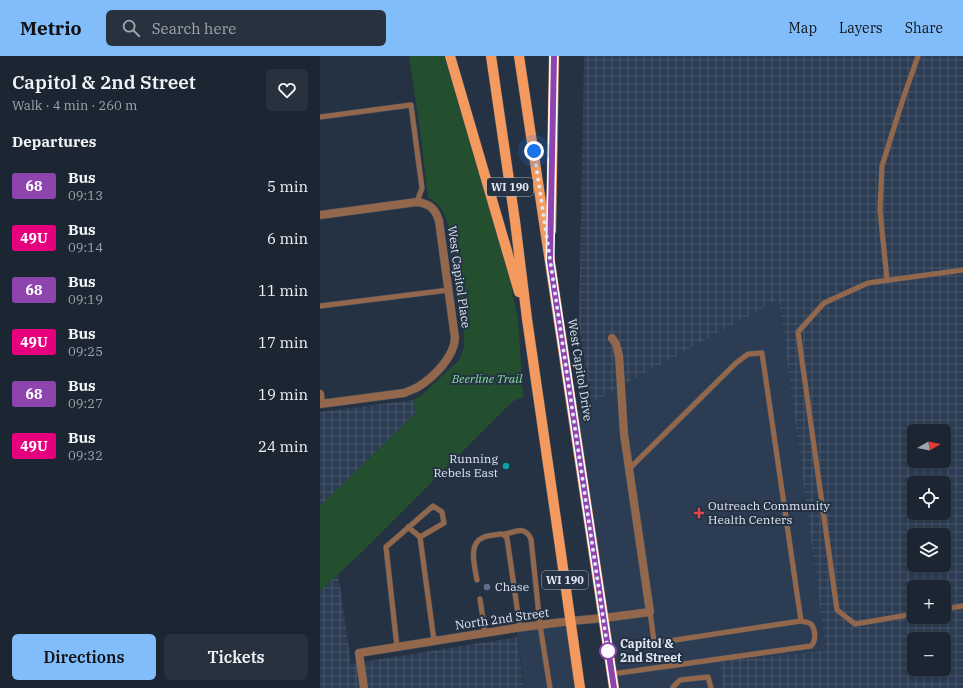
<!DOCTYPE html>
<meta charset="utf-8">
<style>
body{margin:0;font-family:"IBM Plex Serif",serif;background:#28323e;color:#f1f3f6;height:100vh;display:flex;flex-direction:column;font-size:15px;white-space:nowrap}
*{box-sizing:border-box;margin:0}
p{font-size:13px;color:#a0a5ac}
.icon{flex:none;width:22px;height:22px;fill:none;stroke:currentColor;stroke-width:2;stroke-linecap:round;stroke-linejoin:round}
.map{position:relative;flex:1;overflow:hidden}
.drawer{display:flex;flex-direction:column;background:#1b2632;width:320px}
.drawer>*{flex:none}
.badge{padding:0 8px;border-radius:3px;font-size:14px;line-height:26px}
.needle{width:26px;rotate:81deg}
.buttons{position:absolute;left:587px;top:368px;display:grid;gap:8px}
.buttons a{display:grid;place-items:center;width:44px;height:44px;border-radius:6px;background:#1b2632;box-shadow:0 2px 6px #0003,0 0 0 1px #39434d;font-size:20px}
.you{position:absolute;width:20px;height:20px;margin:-10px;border:3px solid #fff;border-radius:50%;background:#1a73e8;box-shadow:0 0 0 6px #1a73e833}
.map>.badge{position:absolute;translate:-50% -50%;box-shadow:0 0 0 2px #fff}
h2{padding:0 12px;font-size:15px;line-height:36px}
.round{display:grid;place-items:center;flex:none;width:42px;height:42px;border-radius:6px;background:#28323e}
.summary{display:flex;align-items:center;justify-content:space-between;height:68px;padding:0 12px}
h1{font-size:19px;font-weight:600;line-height:30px}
.action{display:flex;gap:8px;margin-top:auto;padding:8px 12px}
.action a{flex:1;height:46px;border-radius:6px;background:#81bdfa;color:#111;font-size:16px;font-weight:600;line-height:46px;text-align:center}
.action a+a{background:#28323e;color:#f1f3f6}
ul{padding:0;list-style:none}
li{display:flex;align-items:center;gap:12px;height:52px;padding:0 12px}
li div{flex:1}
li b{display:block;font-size:15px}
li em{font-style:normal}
li .badge{min-width:44px;font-weight:700;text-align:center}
header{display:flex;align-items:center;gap:24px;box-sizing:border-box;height:56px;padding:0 20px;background:#81bdfa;color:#111}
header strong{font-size:19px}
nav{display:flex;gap:22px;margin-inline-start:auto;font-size:14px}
.search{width:280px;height:36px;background:#28323e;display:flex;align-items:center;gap:10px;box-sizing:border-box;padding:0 14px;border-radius:6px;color:#a0a5ac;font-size:15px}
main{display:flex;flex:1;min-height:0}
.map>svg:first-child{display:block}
</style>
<header>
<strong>Metrio</strong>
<div class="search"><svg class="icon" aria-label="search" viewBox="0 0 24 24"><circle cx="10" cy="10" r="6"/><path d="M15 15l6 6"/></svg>Search here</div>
<nav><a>Map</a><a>Layers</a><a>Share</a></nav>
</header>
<main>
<section class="drawer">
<div class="summary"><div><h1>Capitol &amp; 2nd Street</h1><p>Walk · 4 min · 260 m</p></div><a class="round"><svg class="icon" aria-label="heart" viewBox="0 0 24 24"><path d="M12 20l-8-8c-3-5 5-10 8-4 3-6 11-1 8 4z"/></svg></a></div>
<h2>Departures</h2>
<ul>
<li><span class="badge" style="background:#8e44ad;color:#fff">68</span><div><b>Bus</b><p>09:13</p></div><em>5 min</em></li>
<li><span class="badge" style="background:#e6007e;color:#fff">49U</span><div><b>Bus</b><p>09:14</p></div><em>6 min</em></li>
<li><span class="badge" style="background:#8e44ad;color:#fff">68</span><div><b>Bus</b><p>09:19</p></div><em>11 min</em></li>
<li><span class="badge" style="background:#e6007e;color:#fff">49U</span><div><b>Bus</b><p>09:25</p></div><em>17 min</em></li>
<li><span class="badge" style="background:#8e44ad;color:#fff">68</span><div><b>Bus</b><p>09:27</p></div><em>19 min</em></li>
<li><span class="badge" style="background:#e6007e;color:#fff">49U</span><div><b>Bus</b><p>09:32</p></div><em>24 min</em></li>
</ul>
<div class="action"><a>Directions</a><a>Tickets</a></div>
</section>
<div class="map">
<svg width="643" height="632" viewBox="0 0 643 632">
<defs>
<pattern id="industrial-grid" width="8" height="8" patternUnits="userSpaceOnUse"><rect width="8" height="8" fill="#2b3c53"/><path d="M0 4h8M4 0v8" fill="none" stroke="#49586c"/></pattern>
</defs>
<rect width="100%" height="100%" fill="#243243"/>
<path fill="#2b3c53" d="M459 243 506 596 400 605 403 632H294L253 357Z
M251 565 260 632H205L196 572Z"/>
<path fill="url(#industrial-grid)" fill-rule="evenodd" d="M264 0H643V632H403L399 605 506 595 459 243 271 347 259 271ZM594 375H624V405H594ZM594 427H624V457H594ZM594 479H624V509H594ZM594 531H624V561H594ZM594 583H624V613H594Z
M93 344 96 357 0 450V356Z
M18 518 31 608 197 581 204 632H0V535Z"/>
<path fill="#234f2f" d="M89 0H124L188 216 198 263 203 341 193 345 39 499 0 535V450L96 357 93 344 102 339 140 303 144 291V279L128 168C123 152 121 151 108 141L100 74Z"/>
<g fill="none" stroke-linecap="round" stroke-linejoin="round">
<g stroke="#424f5f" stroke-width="6">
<path id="service" d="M0 61 91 49 102 132 97 146
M567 224 560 154 562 110 583 43 598 0
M0 250 129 234
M309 413 416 307 428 298 442 297 481 565 342 586 334 585 330 556
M88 471 100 481
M184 479 187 482 200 572
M157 524C155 512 148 488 162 482 167 479 175 479 181 478 191 480 203 466 211 483L220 569 230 632
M160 543 165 577
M624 553 643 550
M594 558 535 568 517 554 478 276 504 247 548 227 643 214
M77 591 66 491 113 450 122 456 124 467 100 481 114 585
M292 618 491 590C496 585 496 574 491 568 488 566 484 566 481 565
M353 631 360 624 388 621 391 632"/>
</g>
<g stroke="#424f5f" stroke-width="9">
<path id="minor" d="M0 159 97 146C110 148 115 152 119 165L135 282C134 301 114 321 98 331 94 333 89 335 84 337L0 348
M0 338 1 348
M44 632 39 597 196 572 251 565 284 562 330 556 304 378 299 300 296 288 292 282"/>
</g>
<g stroke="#424f5f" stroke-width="11">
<path id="primary" d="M130 0 199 236
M171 0 195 165 207 263 239 484 260 632
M199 0 294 632
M231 175 234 0"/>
</g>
<use href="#service" stroke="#93674b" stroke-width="5"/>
<use href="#minor" stroke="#93674b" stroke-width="8"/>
<use href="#primary" stroke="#f59a5e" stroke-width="10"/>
</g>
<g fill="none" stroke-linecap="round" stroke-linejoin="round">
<g stroke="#fff" stroke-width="9">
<path id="line" d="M234 0 230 205 294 632"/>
</g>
<use href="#line" stroke="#8e44ad" stroke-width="6"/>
<path stroke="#dee7f2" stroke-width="4" stroke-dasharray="0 7.2" d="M214 95 288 595"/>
</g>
<circle fill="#0f9aa8" stroke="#243243" stroke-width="1.5" cx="186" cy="410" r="4"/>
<path fill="#e0444e" stroke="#243243" stroke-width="1.5" d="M377 451h4v4h4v4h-4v4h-4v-4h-4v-4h4z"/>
<circle fill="#5c6f8a" stroke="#243243" stroke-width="1.5" cx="167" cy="531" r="4"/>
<circle fill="#fff" stroke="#8e44ad" stroke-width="2" cx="288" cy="595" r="8"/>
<g text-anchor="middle" stroke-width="4" stroke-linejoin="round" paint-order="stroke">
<g fill="#243243" stroke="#a6b1be" stroke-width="1">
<rect x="167" y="122" width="46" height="18" rx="3"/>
<rect x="222" y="515" width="46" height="18" rx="3"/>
</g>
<g font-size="11" font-weight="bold" fill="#dee7f2">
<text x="190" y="135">WI 190</text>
<text x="245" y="528">WI 190</text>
</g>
<g font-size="12" fill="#dee7f2" stroke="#243243">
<text transform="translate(139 221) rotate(82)" y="4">West Capitol Place</text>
<text transform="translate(260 314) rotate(81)" y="4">West Capitol Drive</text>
<text transform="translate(182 563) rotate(-8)" y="4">North 2nd Street</text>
</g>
<g font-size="12" font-style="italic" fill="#88df9c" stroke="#243243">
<text x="167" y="327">Beerline Trail</text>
</g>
<g font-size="12" fill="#dee7f2" stroke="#243243" text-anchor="start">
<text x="178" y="407" text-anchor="end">Running<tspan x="178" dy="14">Rebels East</tspan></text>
<text x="388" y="454">Outreach Community<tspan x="388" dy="14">Health Centers</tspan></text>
<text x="175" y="535">Chase</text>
</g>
<g font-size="12" font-weight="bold" fill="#dee7f2" stroke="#243243" text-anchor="start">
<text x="300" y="592">Capitol &amp;<tspan x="300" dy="14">2nd Street</tspan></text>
</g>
</g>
</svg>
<div class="buttons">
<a><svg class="needle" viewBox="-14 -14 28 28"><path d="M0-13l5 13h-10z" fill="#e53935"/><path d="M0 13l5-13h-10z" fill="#a0a5ac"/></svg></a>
<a><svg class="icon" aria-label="locate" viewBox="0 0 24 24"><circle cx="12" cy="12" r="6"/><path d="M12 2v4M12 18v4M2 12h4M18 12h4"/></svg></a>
<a><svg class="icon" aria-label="layers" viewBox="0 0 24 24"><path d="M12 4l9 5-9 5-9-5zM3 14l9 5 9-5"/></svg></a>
<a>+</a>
<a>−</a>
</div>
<div class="you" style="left:214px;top:95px"></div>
</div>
</main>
